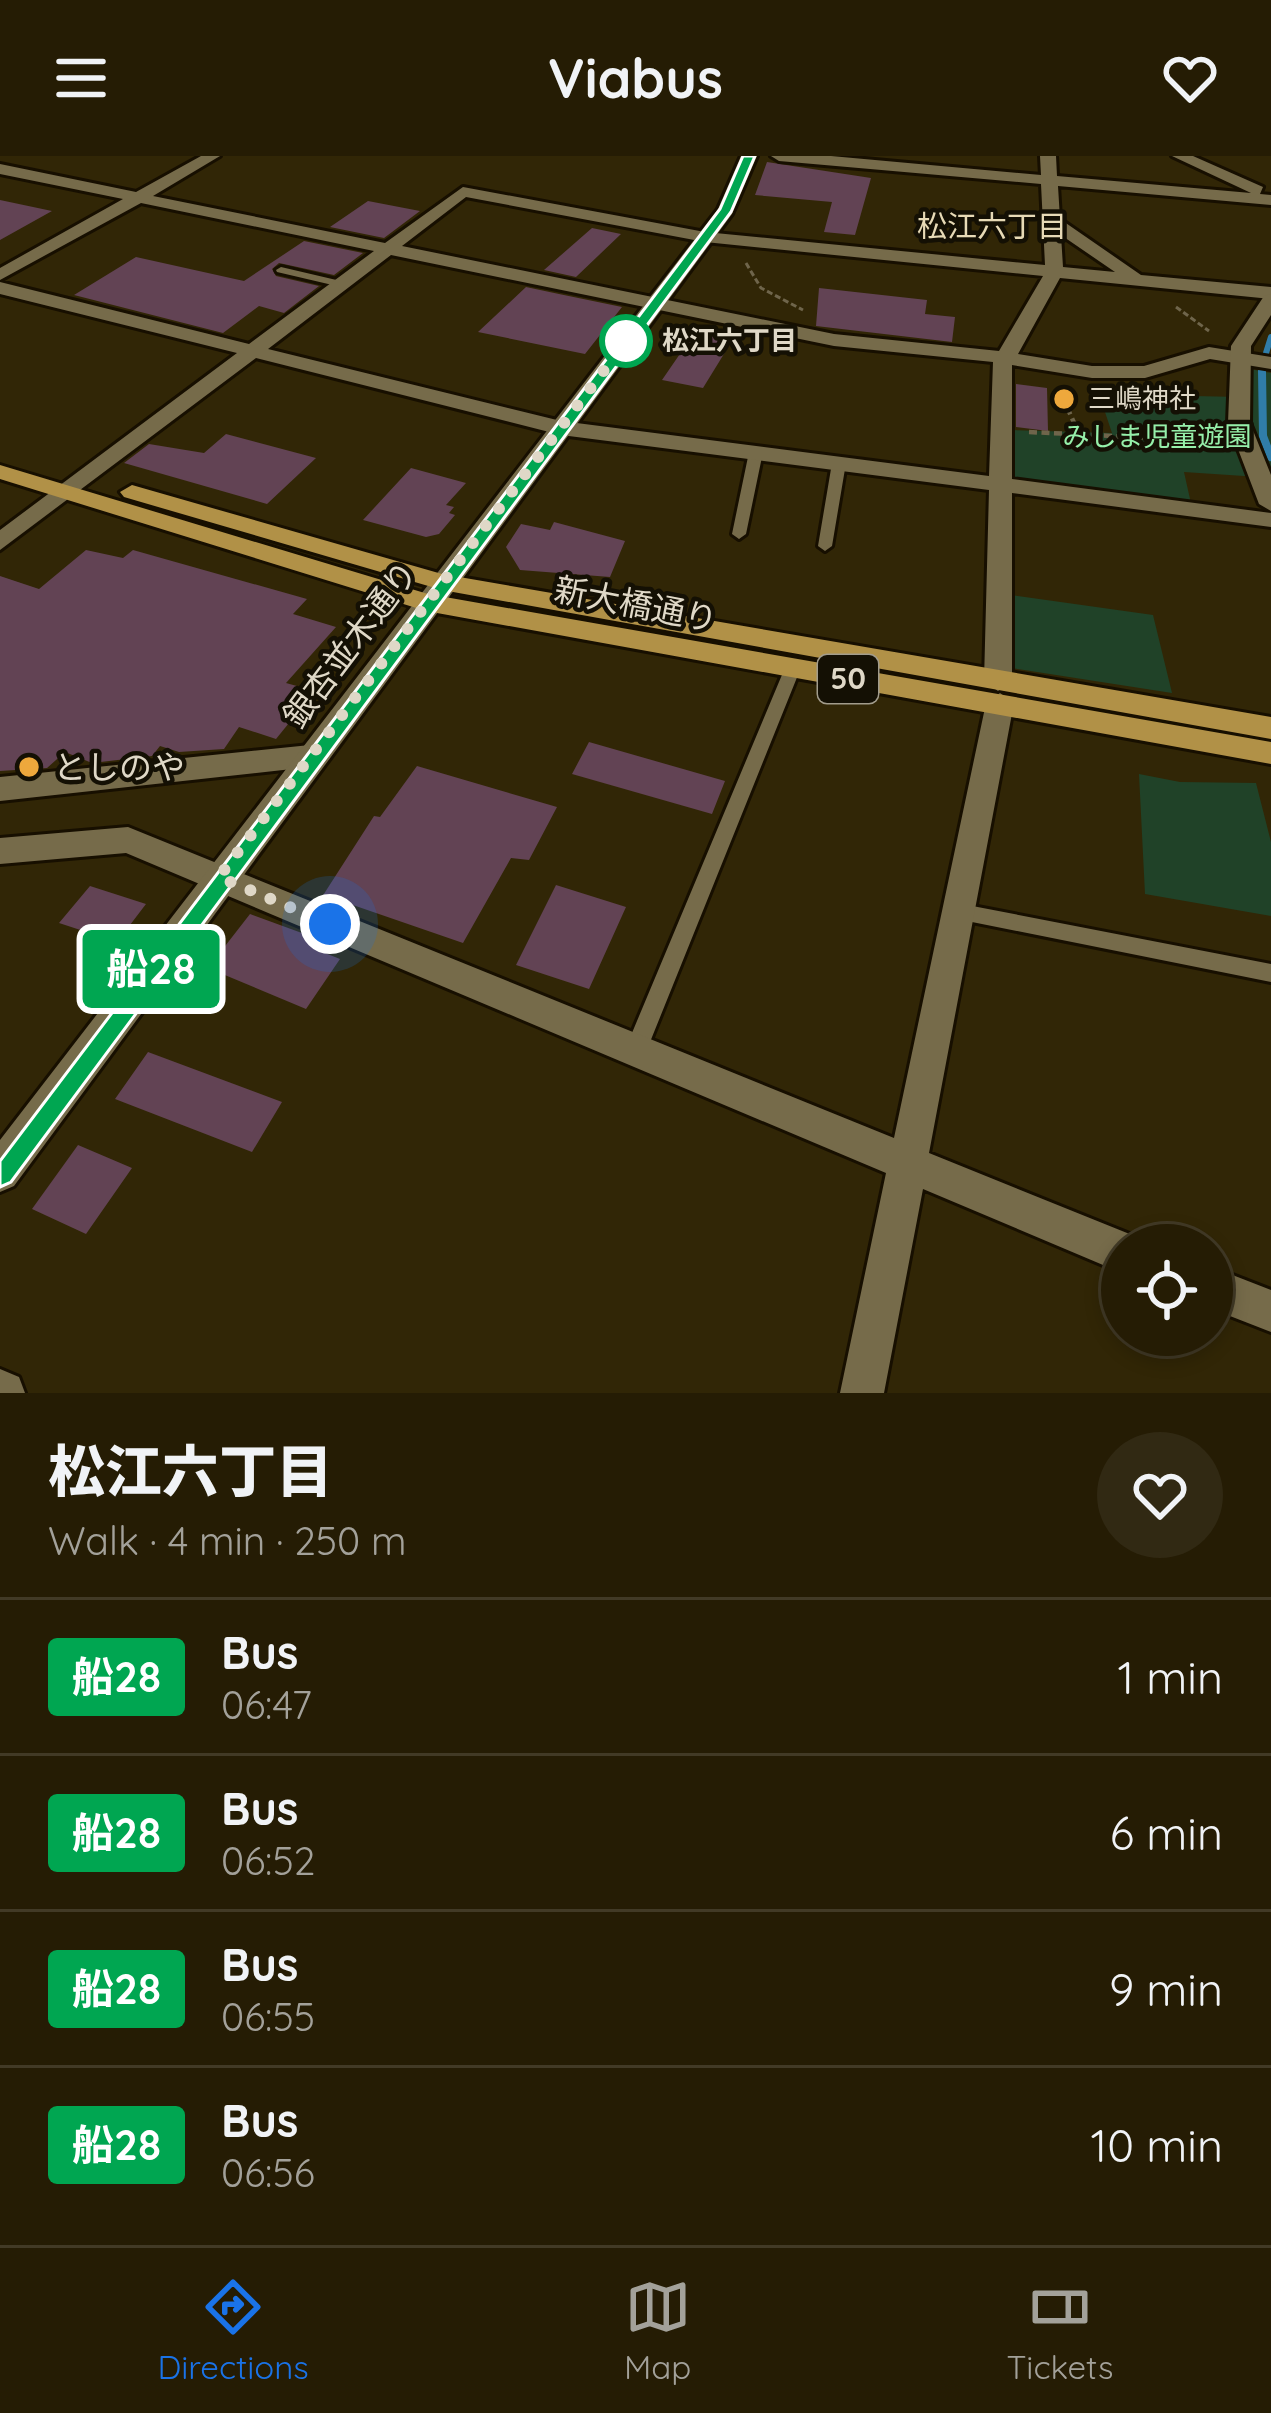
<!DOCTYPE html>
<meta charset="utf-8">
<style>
body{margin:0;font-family:Quicksand,"Noto Sans JP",sans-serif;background:#312913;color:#f1f3f6;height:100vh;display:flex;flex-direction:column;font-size:45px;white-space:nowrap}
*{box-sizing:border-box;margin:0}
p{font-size:39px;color:#a3a19a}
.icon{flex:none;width:66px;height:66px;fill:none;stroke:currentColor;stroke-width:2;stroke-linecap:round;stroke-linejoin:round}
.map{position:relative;height:1237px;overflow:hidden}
.side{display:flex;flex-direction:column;background:#251c04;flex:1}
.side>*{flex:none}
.badge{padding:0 24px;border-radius:9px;font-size:42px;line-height:78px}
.fabs{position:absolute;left:1101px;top:1068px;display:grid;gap:24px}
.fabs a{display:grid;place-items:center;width:132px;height:132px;border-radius:50%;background:#251c04;box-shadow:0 6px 18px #0003,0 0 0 3px #423a26;font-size:60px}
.you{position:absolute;width:60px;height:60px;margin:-30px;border:9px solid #fff;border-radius:50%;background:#1a73e8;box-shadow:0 0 0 18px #1a73e833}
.map>.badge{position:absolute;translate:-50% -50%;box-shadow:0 0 0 6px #fff}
.round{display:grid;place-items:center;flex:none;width:126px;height:126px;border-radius:63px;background:#312913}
.headline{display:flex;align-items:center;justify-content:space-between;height:204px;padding:0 48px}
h1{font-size:57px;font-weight:800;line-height:90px}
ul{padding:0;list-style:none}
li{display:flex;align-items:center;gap:36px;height:156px;padding:0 48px;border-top:3px solid #423a26}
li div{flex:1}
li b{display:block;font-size:45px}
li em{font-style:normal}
li .badge{min-width:132px;font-weight:700;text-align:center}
header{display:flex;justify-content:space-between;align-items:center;height:156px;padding:0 48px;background:#251c04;font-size:54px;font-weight:800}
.tabs{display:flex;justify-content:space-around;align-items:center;height:168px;border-top:3px solid #423a26;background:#251c04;font-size:33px;color:#a3a19a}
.tabs a{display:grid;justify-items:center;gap:6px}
.tabs .current{color:#1a73e8}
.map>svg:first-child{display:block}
</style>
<header><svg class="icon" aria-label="menu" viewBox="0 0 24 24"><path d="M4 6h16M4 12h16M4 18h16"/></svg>Viabus<svg class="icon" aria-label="heart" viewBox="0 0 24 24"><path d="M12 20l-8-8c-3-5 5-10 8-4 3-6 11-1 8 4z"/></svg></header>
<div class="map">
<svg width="1271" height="1237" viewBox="0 0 1271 1237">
<rect width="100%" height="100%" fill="#312606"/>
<path fill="#204228" d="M1250 213 1271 217V325L1249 266Z
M1099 238 1240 241 1259 321 1184 316 1192 352 1003 325 1006 274 1112 277Z
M1004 438 1153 459 1172 537 1005 511Z
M1139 618 1180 626 1256 627 1271 686V760L1145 738Z"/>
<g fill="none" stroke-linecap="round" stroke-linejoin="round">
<path stroke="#307da8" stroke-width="6" d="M1266 197 1271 181"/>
<path stroke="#307da8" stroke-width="8" d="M1262 215 1263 280 1271 301"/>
</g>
<path fill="#624354" d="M767 6 871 22 855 79 824 76 832 46 755 39Z
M0 44 52 55 0 84Z
M368 45 420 55 384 82 330 71Z
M592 72 621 78 576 121 544 114Z
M304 85 363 97 334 119 279 107 272 113 276 120 319 130 284 157 259 150 223 177 74 139 136 101 244 125Z
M526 131 559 138 622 151 585 198 478 176Z
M819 132 927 144 925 158 955 161 952 186 816 170Z
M697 173 735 180 703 232 662 224Z
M1016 228 1047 232 1048 275 1016 271Z
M226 278 316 302 267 348 124 307 149 288 204 297Z
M411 312 466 327 446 349 454 351 449 357 455 359 439 378 426 381 363 364Z
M554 366 625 385 610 421 520 414 506 391 521 368 550 374Z
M86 394 123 402 133 394 307 443 293 458 336 471 286 527 315 535 276 583 239 571 224 593 179 596 160 590 152 600 92 607 65 596 47 612 0 615V420L39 433Z
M589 586 725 625 712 658 572 618Z
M417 610 557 651 529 704 511 702 463 787 347 747 343 753 320 744 374 660 380 661Z
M556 729 626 751 589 833 516 809Z
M90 730 146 748 117 786 59 767Z
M250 758 321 784 315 793 340 803 306 853 208 812Z
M148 896 282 946 252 996 115 943Z
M78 989 132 1012 86 1078 32 1053Z"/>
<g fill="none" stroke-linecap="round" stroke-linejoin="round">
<g stroke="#170f00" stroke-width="6">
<path id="service" d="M281 111 345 126 347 128 341 131 277 116 276 114Z
M756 292 763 296 746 378 739 383 732 378 749 296Z
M839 303 846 307 832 390 825 395 818 390 832 307Z
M792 508 800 514 646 896 643 903 635 906 627 903 624 896 784 514Z
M962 748 1271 808V826L962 764 955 762 952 756 955 750Z"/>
</g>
<g stroke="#170f00" stroke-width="6">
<path id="minor" d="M201 0H220L153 40 385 87 463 31 705 76 1045 109 1041 28 779 5 771 0H831L1041 19 1040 0H1056L1057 20 1251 37 1172 0H1193L1263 31 1260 38 1271 39V49L1058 30 1060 63 1141 119 1271 131V143L1060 122 1018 198 1092 210H1144L1209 191 1271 201V213L1210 203 1145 222H1092L1012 209V323L1271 357V371L1012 337V525L998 535 984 525 989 334 561 279 256 202 0 394V374L237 197 0 138V126L249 188 374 95 141 47 0 124V112L123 43 0 18V8L136 36ZM466 41 705 86 1043 120 999 195 834 178 402 90ZM1061 79 1115 116 1063 111ZM391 99 834 190 993 206 989 320 561 265 268 193Z
M1000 537 1014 547 929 997 1137 1081 1140 1089H1122V1117L923 1033 884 1237H840L886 1017 126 697 0 708V682L128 671 894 982 986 547Z
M310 589 320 592 325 600 320 608 310 611 0 645V621Z
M1212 1111 1271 1134V1176L1212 1153Z
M0 1213 19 1221 25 1237H0Z"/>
</g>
<g stroke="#170f00" stroke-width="6">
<path id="tertiary" d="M741 0H757L732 58 14 1030 0 1036V984L718 53Z
M1271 138V159L1251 190 1250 267 1271 319V355L1259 348 1228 267 1231 190 1264 140Z"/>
</g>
<g stroke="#170f00" stroke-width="6">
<path id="primary" d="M0 309 428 438 1271 586V608L426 455 0 323Z
M132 329 442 418 1271 561V583L442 434 124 341 120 336Z"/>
</g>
<path stroke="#6f654b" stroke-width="3" stroke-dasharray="6 3" stroke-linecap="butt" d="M746 107 761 132 803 154
M1176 151 1209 175"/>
<path stroke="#6f654b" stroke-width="4.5" stroke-dasharray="8 4.5" stroke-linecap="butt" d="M1067 251 1079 278
M1029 276 1219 285"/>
<use href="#service" fill="#766b4a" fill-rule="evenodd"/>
<use href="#minor" fill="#766b4a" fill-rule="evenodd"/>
<use href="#tertiary" fill="#766b4a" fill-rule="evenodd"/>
<use href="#primary" fill="#b19147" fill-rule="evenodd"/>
</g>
<path fill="#00a651" stroke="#fff" stroke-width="3" d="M743 0H755L731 56 11 1026 0 1031V1005L720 53Z"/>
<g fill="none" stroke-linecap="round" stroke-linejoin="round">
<path stroke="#dfd8c7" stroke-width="12" stroke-dasharray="0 21.6" d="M330 768 219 721 631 179 626 185"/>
</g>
<circle fill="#fff" stroke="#00a651" stroke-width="6" cx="626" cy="185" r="24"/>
<g fill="#eea83c" stroke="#141004" stroke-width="4.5">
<circle cx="1064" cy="243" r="12"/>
<circle cx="29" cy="611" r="12"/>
</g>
<g text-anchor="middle" stroke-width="9" stroke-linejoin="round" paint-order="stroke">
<g font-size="27" font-weight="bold" fill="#dfd8c7" stroke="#141004" text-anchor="start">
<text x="662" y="194">松江六丁目</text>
</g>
<g font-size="27" fill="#dfd8c7" stroke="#141004" text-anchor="start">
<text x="1088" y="252">三嶋神社</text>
</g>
<g font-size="27" fill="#96f0aa" stroke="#141004">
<text x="1157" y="290">みしま児童遊園</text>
</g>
<g font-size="30" fill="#e7dab6" stroke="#141004">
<text x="992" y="81">松江六丁目</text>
</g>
<rect fill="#141004" stroke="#a29c8c" stroke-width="3" x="818" y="499" width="60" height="48" rx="9"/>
<g font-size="30" font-weight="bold" fill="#dfd8c7">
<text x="848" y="533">50</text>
</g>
<g font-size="33" fill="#dfd8c7" stroke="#141004">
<text transform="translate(636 448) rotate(11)" y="12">新大橋通り</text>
<text transform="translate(350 488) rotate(-53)" y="12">銀杏並木通り</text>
</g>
<g font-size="33" fill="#dfd8c7" stroke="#141004" text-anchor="start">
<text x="53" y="623">としのや</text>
</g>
</g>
</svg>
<div class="fabs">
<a><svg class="icon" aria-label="locate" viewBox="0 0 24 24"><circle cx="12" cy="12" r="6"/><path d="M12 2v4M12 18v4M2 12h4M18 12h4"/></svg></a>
</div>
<div class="you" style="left:330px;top:768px"></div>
<b class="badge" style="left:151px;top:813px;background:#00a651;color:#fff">船28</b>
</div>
<section class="side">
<div class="headline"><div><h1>松江六丁目</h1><p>Walk · 4 min · 250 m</p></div><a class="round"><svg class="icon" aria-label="heart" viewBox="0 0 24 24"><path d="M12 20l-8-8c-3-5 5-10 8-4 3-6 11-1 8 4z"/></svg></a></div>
<ul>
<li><span class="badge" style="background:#00a651;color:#fff">船28</span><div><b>Bus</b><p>06:47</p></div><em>1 min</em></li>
<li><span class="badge" style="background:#00a651;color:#fff">船28</span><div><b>Bus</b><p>06:52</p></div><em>6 min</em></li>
<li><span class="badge" style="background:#00a651;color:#fff">船28</span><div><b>Bus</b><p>06:55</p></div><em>9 min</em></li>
<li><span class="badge" style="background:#00a651;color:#fff">船28</span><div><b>Bus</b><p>06:56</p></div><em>10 min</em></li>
</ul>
</section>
<nav class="tabs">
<a class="current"><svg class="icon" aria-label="directions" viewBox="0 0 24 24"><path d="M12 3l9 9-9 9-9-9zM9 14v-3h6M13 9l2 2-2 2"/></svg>Directions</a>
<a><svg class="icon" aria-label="map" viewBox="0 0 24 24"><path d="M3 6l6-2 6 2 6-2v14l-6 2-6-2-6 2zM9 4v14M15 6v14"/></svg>Map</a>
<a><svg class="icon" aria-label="tickets" viewBox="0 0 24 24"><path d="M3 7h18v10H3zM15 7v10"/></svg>Tickets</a>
</nav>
